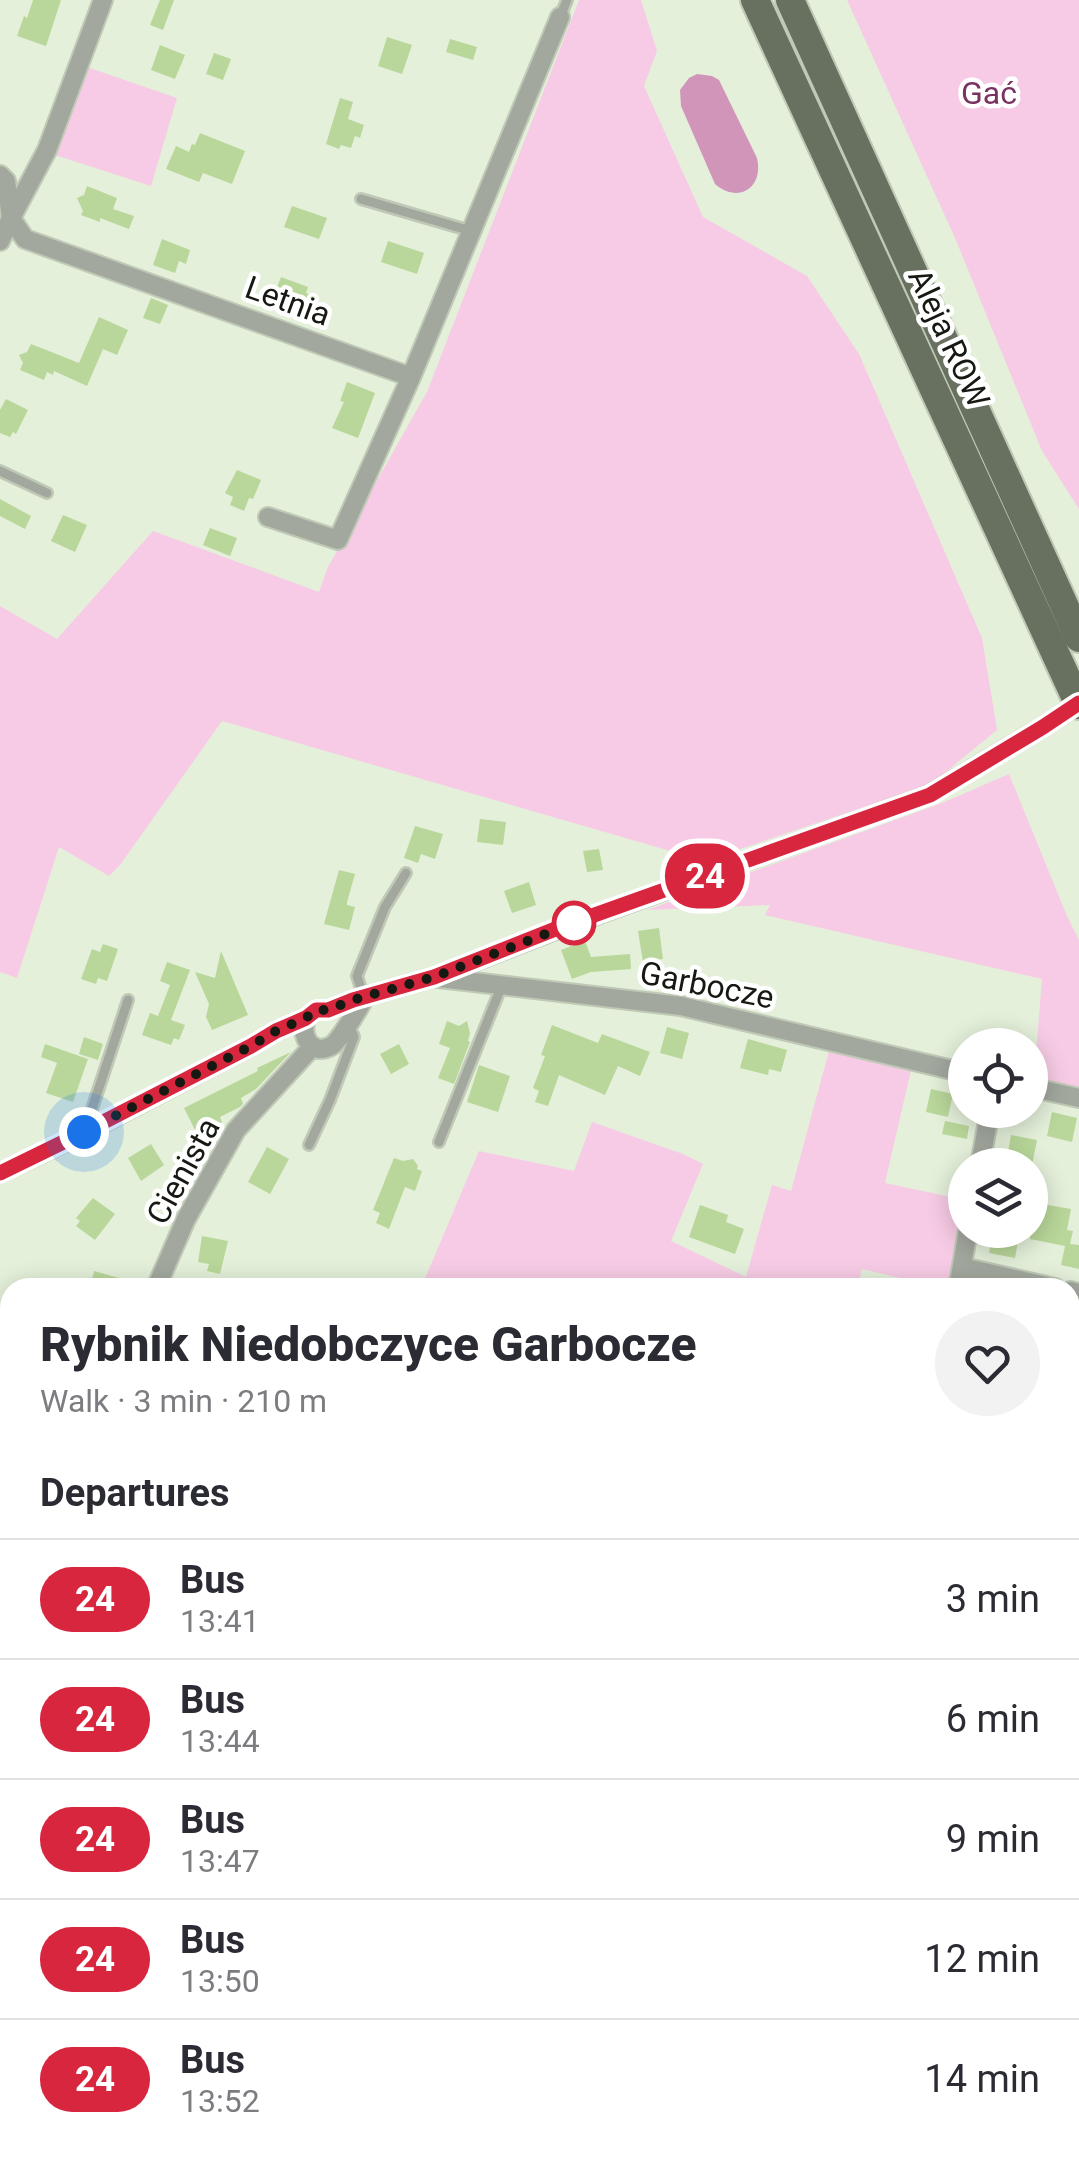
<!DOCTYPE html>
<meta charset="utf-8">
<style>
body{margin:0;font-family:Roboto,sans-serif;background:#f2f2f3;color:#2b2b33;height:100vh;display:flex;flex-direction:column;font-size:38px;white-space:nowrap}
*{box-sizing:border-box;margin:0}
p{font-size:32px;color:#7c7c81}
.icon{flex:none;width:55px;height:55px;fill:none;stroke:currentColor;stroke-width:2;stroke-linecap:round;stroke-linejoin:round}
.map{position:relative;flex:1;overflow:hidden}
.side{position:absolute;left:0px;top:1278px;width:1080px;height:882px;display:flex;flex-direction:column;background:#fff;border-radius:30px 30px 0 0;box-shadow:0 5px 25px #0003}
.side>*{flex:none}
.badge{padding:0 20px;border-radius:32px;font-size:35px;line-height:65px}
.fabs{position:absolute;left:948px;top:1028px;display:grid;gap:20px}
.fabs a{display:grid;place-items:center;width:100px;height:100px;border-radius:50%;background:#fff;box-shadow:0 5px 25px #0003;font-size:50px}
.you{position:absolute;width:50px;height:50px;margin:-25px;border:8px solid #fff;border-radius:50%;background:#1a73e8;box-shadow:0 0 0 15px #1a73e833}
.map>.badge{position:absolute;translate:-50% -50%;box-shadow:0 0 0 5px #fff}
h2{padding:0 40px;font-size:38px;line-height:90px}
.round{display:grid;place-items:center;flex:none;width:105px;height:105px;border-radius:52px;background:#f2f2f3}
.headline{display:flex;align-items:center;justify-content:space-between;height:170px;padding:0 40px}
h1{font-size:48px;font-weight:800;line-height:75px}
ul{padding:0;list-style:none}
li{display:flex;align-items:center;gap:30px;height:120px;padding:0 40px;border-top:2px solid #e1e1e2}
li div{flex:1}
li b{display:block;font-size:38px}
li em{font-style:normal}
li .badge{min-width:110px;font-weight:700;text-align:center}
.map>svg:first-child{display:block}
</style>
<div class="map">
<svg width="1079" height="2158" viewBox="0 0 1079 2158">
<rect width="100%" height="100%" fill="#e4f0da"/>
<path fill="#f7cbe5" d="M579 0H641L657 51 644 86 703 217 807 276 859 354 982 638 997 730 931 784 705 861 222 721 120 865 109 876 59 847 17 978 0 972V606L57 639 153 531 319 592 328 567 427 392Z
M847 0H1079V509L1042 451 955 238Z
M84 66 177 98 151 186 55 155Z
M1009 774 1067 916 1079 940V1087L1034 1078 1042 979 765 915 770 905 647 910 942 803Z
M829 1051 911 1070 885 1183 965 1200V1219L952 1287H938L862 1269 857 1288H421L479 1151 574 1171 592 1122 683 1154 703 1164 671 1241 746 1277 772 1185 791 1191Z
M1070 1543 1079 1545V1783L1070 1779Z
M0 1625 10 1627V1955L0 1960Z
M1079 1939V2158H1019L1021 2150H1070V1972Z
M54 2150H332L330 2158H51Z
M351 2150H713L714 2158H349Z"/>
<path fill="#d195ba" d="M697 74 712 76 719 80 757 158C764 188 738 204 715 184L681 106 680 90 689 78Z"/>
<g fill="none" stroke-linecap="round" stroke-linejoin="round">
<path stroke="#d195ba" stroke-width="5" d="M621 2150 625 2158"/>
</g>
<path fill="#b9d79a" d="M33 0H61L46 46 17 36 24 16 27 18Z
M160 0H174L163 30 150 25Z
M387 37 412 45 402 74 378 66Z
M450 39 477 47 473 60 446 52Z
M160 45 185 55 175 79 151 70Z
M214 53 231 59 223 80 206 74Z
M340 98 353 102 348 119 364 125 360 138 355 136 351 148 341 145 339 149 326 144Z
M200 133 245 151 232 184 203 173 199 182 166 169 176 146 189 152 192 144 195 145Z
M87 186 117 198 113 209 134 216 129 229 100 218V222L81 215 83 211 77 198 84 195Z
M292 206 327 218 319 239 284 227Z
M162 239 190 250 186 264 179 261 175 273 153 265Z
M388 241 424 253 417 274 381 262Z
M281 277 308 287 306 293 313 296 307 312 299 309 297 315 270 305Z
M151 298 168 305 160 324 143 318Z
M99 317 128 330 117 355 103 349 87 386 54 371 53 375 47 372 44 380 20 370 23 363 19 355 27 352 31 344 79 363Z
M347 382 375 393 358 438 332 428 344 402 340 401Z
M6 399 28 410 16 434 13 432 10 437 0 433V410Z
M237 470 261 480 253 499 249 498 244 511 230 505 233 497 225 493Z
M0 499 31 516 25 529 0 516Z
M63 515 87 525 75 552 51 541Z
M210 528 237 538 230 556 203 545Z
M480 819 506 822 503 845 477 842Z
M415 826 443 834 435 859 421 854 418 863 404 858Z
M599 849 603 870 587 872 583 851Z
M339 870 355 874 347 902V905L355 907 349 930 324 924Z
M529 882 536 905 512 913 504 891Z
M659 928 663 959 643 962 638 931Z
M585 941 591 957 630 954 631 969 591 972 572 979 561 950Z
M103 944 118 949 107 981 98 978 96 984 81 979 92 949 100 952Z
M221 951 248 1015 212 1030 206 1017 209 1004 195 972 215 978Z
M167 962 190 970 171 1020 185 1025 179 1040 174 1038 171 1045 142 1035 150 1013 158 1016 170 985 160 981Z
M447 1021 459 1026 467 1021 470 1033 468 1041 470 1042 454 1084 438 1078 450 1048 439 1044Z
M552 1025 598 1043 602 1034 650 1052 640 1076 618 1066 605 1095 559 1075 548 1106 535 1102 539 1091 533 1088 545 1056 541 1055Z
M667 1027 689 1033 682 1059 660 1053Z
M84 1037 103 1044 98 1060 79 1054Z
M748 1039 787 1050 781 1072 769 1069 768 1075 740 1068Z
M45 1044 88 1059 73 1102 46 1093 57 1063 41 1057Z
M399 1044 409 1064 391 1074 380 1054Z
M291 1052 256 1089 241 1098 243 1104 240 1107 220 1117 222 1123 198 1136 184 1108 258 1071 257 1068Z
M479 1065 510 1076 498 1112 467 1102Z
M931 1089 953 1094 948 1117 926 1112Z
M1052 1112 1077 1118 1072 1142 1047 1136Z
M945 1121 969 1126 967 1139 942 1134Z
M1011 1135 1037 1140 1032 1165 1006 1163Z
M151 1144 164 1165 141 1181 128 1158Z
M267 1147 289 1159 270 1194 248 1182Z
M394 1158 403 1161 413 1159 418 1166 417 1169 422 1171 415 1191 405 1187 389 1229 376 1223 380 1213 373 1210Z
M1030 1188 1044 1191 1042 1204 1071 1209 1067 1230 1073 1231 1070 1244 1079 1245V1269L1061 1265 1065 1246 1030 1239Z
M93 1198 115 1214 95 1240 76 1226 80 1221 76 1218Z
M700 1205 728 1215 726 1222 744 1229 735 1254 689 1237Z
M993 1230H1020L1015 1258 989 1253Z
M202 1236 228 1241 220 1274 207 1271 209 1264 198 1262Z
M94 1271 137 1283 136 1288H90Z"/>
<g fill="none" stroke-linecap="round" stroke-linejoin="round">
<g stroke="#bfc9b6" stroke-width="14">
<path id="service" d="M560 17 567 0
M361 199 471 231
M0 471 47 493
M364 998 357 976 385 907 406 873
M85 1130 128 1000
M439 1142 502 985
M309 1145 330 1100 354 1037 353 1034 345 1031
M339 2158 341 2150"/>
</g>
<g stroke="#bfc9b6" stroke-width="22">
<path id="minor" d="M103 0 47 150 11 218 25 239 411 377 560 17
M0 175 6 181 11 218 0 241
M268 517 338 540 411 377
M439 978 681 1006 965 1073
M306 1018C300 1035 310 1057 331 1046 338 1043 360 1007 364 998
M1030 1087 1079 1098
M980 1165 990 1110
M0 1173 84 1133 251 1046 276 1031 306 1018 316 1010H328L353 1000 434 977 558 929 929 795 1043 727
M962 1267 1055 1288
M156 1288 186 1219 236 1130 313 1046
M958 1288 968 1230
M1070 1291 1079 1293
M1070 1405 1079 1407
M1070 1470 1079 1472
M1070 1916 1079 1883
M0 1966 10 1961
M1004 2158 1007 2150"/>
</g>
<g stroke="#bfc9b6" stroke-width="32">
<path id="primary" d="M755 0 1079 705
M790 0 1079 638"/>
</g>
<path stroke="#868e7f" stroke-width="4" stroke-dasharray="8 5" stroke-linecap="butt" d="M0 1745 10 1747
M0 1804 10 1806
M0 1914 10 1916"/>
<use href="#service" stroke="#a3a89f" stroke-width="9"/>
<use href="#minor" stroke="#a3a89f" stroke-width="18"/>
<use href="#primary" stroke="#687060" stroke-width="28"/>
<g stroke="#bfc9b6" stroke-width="22" stroke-linecap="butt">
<path id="minor-bridge" d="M1043 727 1079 703"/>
</g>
<use href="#minor-bridge" stroke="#a3a89f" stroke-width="18"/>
</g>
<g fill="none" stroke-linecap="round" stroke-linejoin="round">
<g stroke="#fff" stroke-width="22">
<path id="line" d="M0 1173 84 1132 251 1046 276 1031 306 1018 316 1010H328L353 1000 434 977 558 928 930 795 1043 727 1079 703"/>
</g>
<use href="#line" stroke="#d7263d" stroke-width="15"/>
<path stroke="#151912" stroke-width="10" stroke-dasharray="0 18" d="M84 1132 251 1046 276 1031 306 1018 316 1010H328L353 1000 434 977 574 923"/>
</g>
<circle fill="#fff" stroke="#d7263d" stroke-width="5" cx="574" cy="923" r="20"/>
<g text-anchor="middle" stroke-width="9" stroke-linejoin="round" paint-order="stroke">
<g font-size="32" fill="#7a3263" stroke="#fff">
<text x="989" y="104">Gać</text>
</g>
<g font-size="32" fill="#151912" stroke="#fff">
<text transform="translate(288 301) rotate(20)" y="11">Letnia</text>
<text transform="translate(949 338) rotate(65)" y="11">Aleja ROW</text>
<text transform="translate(707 985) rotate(11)" y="11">Garbocze</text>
<text transform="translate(183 1171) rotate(-61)" y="11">Cienista</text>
</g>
</g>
</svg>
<div class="fabs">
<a><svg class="icon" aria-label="locate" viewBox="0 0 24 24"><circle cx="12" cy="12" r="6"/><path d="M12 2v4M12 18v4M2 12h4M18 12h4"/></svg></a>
<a><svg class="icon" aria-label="layers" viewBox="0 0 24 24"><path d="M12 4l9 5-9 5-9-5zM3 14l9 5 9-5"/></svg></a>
</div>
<div class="you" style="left:84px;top:1132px"></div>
<b class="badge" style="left:705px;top:876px;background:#d7263d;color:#fff">24</b>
<section class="side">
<div class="headline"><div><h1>Rybnik Niedobczyce Garbocze</h1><p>Walk · 3 min · 210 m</p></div><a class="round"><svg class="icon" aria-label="heart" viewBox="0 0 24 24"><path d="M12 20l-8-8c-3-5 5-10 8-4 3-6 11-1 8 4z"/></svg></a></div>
<h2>Departures</h2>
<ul>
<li><span class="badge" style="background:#d7263d;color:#fff">24</span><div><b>Bus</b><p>13:41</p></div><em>3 min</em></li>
<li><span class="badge" style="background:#d7263d;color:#fff">24</span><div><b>Bus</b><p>13:44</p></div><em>6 min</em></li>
<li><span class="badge" style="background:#d7263d;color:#fff">24</span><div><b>Bus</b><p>13:47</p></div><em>9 min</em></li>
<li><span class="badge" style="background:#d7263d;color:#fff">24</span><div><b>Bus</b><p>13:50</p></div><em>12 min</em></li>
<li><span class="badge" style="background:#d7263d;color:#fff">24</span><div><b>Bus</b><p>13:52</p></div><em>14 min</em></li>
</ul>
</section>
</div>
